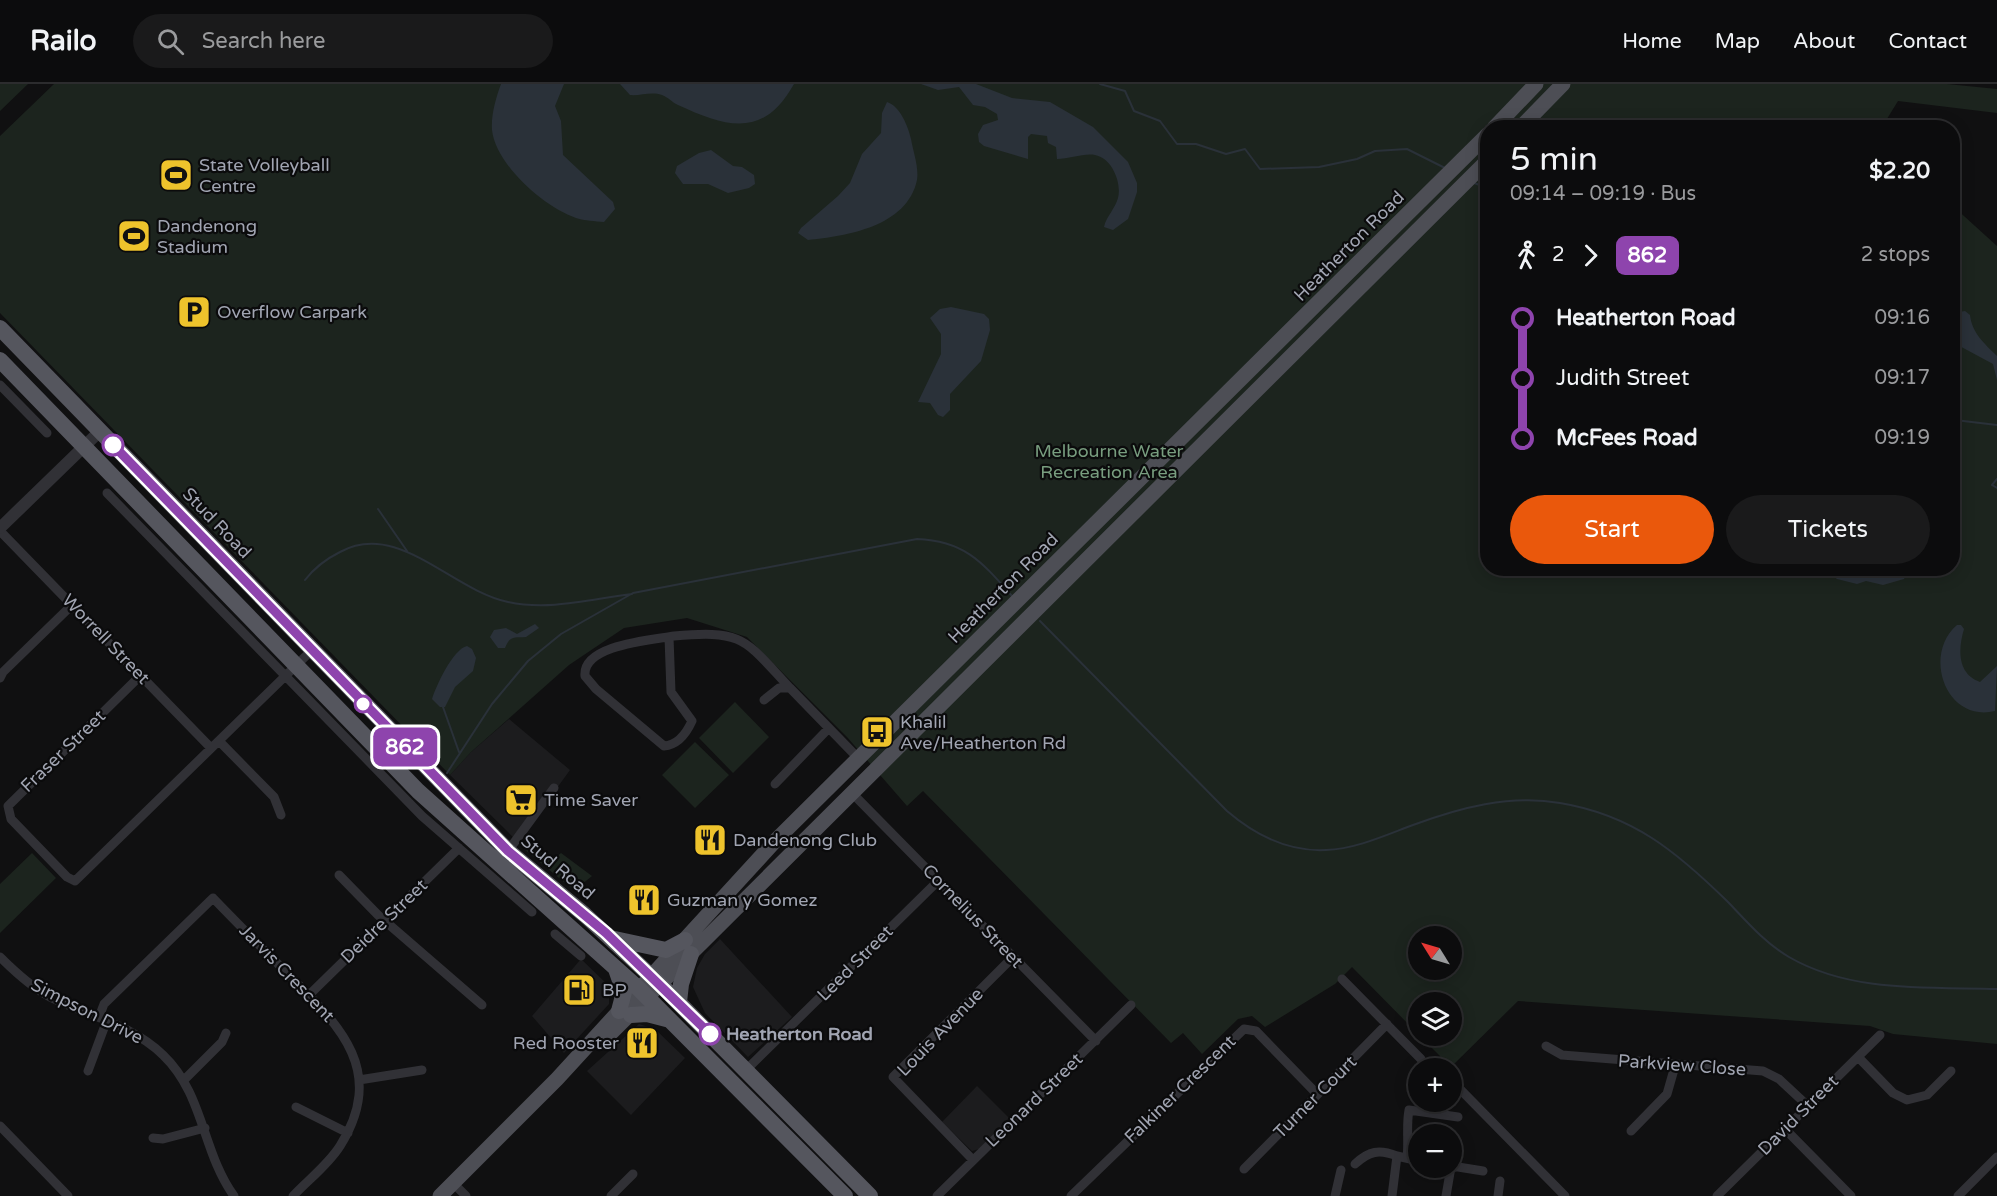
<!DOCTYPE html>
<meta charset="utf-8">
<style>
body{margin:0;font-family:"Varela Round",sans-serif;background:#1a1a1b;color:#f1f3f6;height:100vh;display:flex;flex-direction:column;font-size:22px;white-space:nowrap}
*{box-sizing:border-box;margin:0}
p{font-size:20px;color:#9a9b9d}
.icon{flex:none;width:33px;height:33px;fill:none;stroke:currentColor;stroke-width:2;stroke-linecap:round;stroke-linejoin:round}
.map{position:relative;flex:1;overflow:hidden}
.drawer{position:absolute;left:1480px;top:36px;width:480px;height:456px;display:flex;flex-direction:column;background:#0c0c0d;border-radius:24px;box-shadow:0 3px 15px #0003,0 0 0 2px #2c2c2e}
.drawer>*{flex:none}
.badge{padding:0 12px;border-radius:9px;font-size:21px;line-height:39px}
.needle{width:39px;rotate:307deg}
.tools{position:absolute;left:1408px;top:842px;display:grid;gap:12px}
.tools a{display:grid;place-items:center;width:54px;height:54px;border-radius:50%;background:#0c0c0d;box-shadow:0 3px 15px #0003,0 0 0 2px #2c2c2e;font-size:30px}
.map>.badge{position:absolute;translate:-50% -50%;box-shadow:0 0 0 3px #fff}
.legs{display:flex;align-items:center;gap:9px;height:66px;padding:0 30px;font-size:20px}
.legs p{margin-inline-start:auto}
.head{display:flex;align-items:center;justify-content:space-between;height:102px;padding:0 30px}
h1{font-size:33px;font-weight:600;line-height:45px}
.primary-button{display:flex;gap:12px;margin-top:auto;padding:12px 30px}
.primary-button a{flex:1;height:69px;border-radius:36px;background:#ea580c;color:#fff;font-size:24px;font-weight:600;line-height:69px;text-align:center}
.primary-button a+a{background:#1a1a1b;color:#f1f3f6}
ul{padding:0 30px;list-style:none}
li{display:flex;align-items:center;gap:21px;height:60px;font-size:22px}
li i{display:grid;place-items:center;width:9px;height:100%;margin:0 8px;background:currentColor}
li i::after{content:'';width:15px;height:15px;margin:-8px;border:4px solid;border-radius:50%;background:#0c0c0d}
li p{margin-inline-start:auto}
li:first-child i{background:linear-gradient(#0000 50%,currentColor 0)}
li:last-child i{background:linear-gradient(currentColor 50%,#0000 0)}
header{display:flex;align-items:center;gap:36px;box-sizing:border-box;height:84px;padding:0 30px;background:#0c0c0d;border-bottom:2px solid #2c2c2e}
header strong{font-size:28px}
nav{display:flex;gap:33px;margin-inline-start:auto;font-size:21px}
.search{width:420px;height:54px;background:#1a1a1b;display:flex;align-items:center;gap:15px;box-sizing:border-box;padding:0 21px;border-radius:33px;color:#9a9b9d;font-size:22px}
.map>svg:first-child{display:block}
</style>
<header>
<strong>Railo</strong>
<div class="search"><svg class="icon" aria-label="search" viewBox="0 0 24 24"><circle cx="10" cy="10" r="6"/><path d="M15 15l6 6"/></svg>Search here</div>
<nav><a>Home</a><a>Map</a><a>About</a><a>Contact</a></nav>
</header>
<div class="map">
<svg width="1997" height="1112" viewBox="0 0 1997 1112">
<rect width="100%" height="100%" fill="#101011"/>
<path fill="#1c1c1e" d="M509 635 570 686 518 758 450 691 471 668Z
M720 855 792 933 748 973 705 929 693 903 697 884 705 870Z
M581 875 609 902V920L564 969 532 932Z
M639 940 655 945 685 974 631 1031 587 987Z
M977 1002 1010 1035 979 1065 972 1067 942 1038Z"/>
<path fill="#1c241e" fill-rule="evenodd" d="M0 0H28L0 27Z
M54 0H1947L1997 5V29L1898 17 1882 43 1488 44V484H1953V122L1997 162V960L1893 950 1870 942 1518 917 1451 983 1419 951H1452V918H1419V951L1352 883 1335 900 1265 943 1252 932 1238 935 1202 970 1183 949 1171 959 923 707 907 722 847 653 747 553 687 534 624 544 569 581 471 668 450 691 0 229V52ZM1419 852H1452V885H1419Z
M735 618 769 653 733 689 699 654Z
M695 658 729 691 695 724 662 691Z
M527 758 553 776 561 769 592 792 576 805 570 803 524 765Z
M32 769 56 794 0 849V800Z"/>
<path fill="#2a3139" d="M501 0H564L555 22 561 37 563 71 613 118 615 125 604 138C595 137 585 137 576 134 544 123 496 81 492 46 491 30 496 14 501 0Z
M620 0H794C764 54 728 44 678 21 673 19 668 13 662 11 651 7 641 12 630 11Z
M921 0H976L1012 14 1050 18 1093 43 1128 78 1137 99V108L1128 135 1113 146 1104 143C1106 133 1115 125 1118 114 1122 99 1112 74 1095 71 1084 69 1069 75 1057 75L1056 63 1048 59 1047 52 1031 50 1028 53V75L984 62 979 58 978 50 983 41 998 36 997 30 985 23 973 21 959 3 938 6Z
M887 18C900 22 908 42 911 55 913 67 919 83 917 96 907 143 846 152 808 156L798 149 801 144 838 112 850 99 862 70 881 49 882 29Z
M711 66 733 82 742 83 754 91 755 100 749 104 728 109 708 100H683L675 89 677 82 699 69Z
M951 223 984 230 989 235 990 246 981 277 950 310V326L943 333 938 331 930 319 918 318 941 270V250L930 234 940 225Z
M1959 228 1965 227 1970 231C1972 249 1984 259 1997 272V296L1993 280 1954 259 1953 232Z
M1909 484 1904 495 1883 501 1866 497 1857 500 1837 495 1824 485Z
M535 540 539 544 526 553C515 554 510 551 505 564H498L490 553 494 546 506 544 517 550Z
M1957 541H1961L1964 545C1958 565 1957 590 1980 598L1997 582 1995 627C1946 639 1922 571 1957 541Z
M467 562 472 565 476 574 473 587 455 603 445 623H440L432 615C436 602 453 565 467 562Z"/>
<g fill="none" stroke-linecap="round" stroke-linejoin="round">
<path stroke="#2a3139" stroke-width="2" d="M1100 0 1125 7 1134 27 1160 37 1177 60H1196L1226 70 1245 65 1260 85 1319 83 1357 75 1375 67 1407 65 1445 84
M1474 99 1488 104
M1953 323 1955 336 1997 341
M1997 395 1992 401 1997 404
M378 425 407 467
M305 496C315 483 326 475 340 468 398 436 451 506 508 518 550 527 591 515 632 510
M1040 537 1227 727C1255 751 1288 768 1326 766 1356 765 1386 751 1413 741 1459 724 1510 710 1560 719 1633 731 1677 768 1728 818 1747 838 1765 859 1789 873 1851 909 1928 903 1997 905
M443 623 459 668
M447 689 492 620 528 577 561 550 633 509 917 455C965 457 982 478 1012 512"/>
<path stroke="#313136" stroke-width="9" d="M0 301 47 349
M107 409 422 732 532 828
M0 447 211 664
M669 553 671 608 692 637C687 648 678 661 664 662L596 605 585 592C582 561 651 556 674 552 745 546 744 555 790 604
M0 594 3 588 72 521
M764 616 779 604H790L858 674
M219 657 274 713 281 731
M775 700 829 644
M851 708 1096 957
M508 767 554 704
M339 791 378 831 482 921
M75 797 312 566
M75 797 67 793 11 735 8 722 141 591
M555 850 581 872
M0 873C15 888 31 903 50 913 88 932 131 940 163 971 204 1010 202 1068 234 1112
M1342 895 1421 975
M309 911 459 764
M99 933 104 920 213 814C237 839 262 864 287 889 338 940 388 986 340 1062 328 1081 308 1096 293 1112
M1546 962 1562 971 1763 987 1779 995 1808 1022
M1858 973 1893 1009 1907 1016 1927 1011 1951 987
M88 987 107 936
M745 987 939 796
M184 996 222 958 226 949
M359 996 422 986
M1452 997 1565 1112
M296 1023 348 1049
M0 1042 68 1112
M1785 1045 1851 1112
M1631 1047 1667 1010 1675 982
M153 1054 163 1055 205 1044
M1407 1074C1409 1058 1406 1042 1409 1026L1458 1033
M973 1076 893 993 1013 873
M1355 1080C1369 1067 1379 1065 1397 1072
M1452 1082 1483 1087
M1244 1085 1387 940
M453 1099 466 1112
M611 1112 633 1090
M937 1112 1131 921
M1071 1112 1244 945 1256 947 1317 1010
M1335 1112 1341 1086
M1392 1112 1397 1072 1419 1077
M1446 1112 1451 1083
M1498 1112 1500 1097
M1717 1112 1880 951
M1958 1112 1997 1073"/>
<path stroke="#313136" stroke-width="12" d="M0 444 100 347"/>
<path stroke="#4d4e55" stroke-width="15" d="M1494 44 1536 0
M1520 44 1563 0
M607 953 1488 76
M440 1112 557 995 776 756 1488 50"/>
<path stroke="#55565e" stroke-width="16" d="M0 244 508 767 585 831 666 906 870 1112
M0 276 418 707 639 905 845 1112
M610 854 666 866 685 856
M616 885 624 908 619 927
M679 918 681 900 691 870
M631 931 647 930 670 936"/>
</g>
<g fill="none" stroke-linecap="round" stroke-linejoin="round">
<g stroke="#fff" stroke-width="14">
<path id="line-1" d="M113 361 508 767 606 849 710 950"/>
</g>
<use href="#line-1" stroke="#8e44ad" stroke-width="9"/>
</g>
<defs>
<g id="stadium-square" transform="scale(1.725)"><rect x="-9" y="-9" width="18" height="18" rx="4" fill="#eec32c" stroke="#0b0b0c"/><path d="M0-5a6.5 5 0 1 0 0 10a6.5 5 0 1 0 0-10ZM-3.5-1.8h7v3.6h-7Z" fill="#111"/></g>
<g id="parking-square" transform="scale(1.725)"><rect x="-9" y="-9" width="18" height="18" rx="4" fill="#eec32c" stroke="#0b0b0c"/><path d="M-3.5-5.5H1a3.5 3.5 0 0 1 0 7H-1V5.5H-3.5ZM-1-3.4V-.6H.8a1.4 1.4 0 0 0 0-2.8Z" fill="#111"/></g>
<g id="bus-square" transform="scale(1.725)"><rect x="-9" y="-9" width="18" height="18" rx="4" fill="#eec32c" stroke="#0b0b0c"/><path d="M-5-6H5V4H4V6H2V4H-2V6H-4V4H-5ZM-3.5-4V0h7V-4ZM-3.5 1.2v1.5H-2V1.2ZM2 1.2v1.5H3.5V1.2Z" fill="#111"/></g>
<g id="supermarket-square" transform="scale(1.725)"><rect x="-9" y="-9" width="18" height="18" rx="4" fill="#eec32c" stroke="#0b0b0c"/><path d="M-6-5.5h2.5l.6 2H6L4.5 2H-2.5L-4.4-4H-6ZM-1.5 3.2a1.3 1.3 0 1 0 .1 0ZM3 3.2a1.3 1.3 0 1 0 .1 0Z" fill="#111"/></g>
<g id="restaurant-square" transform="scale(1.725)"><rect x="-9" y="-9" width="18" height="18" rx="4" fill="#eec32c" stroke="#0b0b0c"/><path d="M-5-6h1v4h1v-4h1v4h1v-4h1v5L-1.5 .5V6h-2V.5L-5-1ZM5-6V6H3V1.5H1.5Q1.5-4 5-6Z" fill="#111"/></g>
<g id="fuel-square" transform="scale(1.725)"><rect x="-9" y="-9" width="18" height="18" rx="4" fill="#eec32c" stroke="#0b0b0c"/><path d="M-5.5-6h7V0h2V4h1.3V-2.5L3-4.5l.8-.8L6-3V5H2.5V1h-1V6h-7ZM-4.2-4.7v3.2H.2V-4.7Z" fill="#111"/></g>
</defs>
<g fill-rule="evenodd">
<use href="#stadium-square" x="176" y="91"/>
<use href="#stadium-square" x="134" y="152"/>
<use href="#parking-square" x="194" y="228"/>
<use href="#bus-square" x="877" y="648"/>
<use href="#supermarket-square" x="521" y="716"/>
<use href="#restaurant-square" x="710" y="756"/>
<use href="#restaurant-square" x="644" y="816"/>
<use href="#fuel-square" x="579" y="906"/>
<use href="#restaurant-square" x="642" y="959"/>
</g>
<g fill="#fff" stroke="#8e44ad" stroke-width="3">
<circle cx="113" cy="361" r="10"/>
<circle cx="363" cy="620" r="8"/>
<circle cx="710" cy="950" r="10"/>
</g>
<g text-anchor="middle" stroke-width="4.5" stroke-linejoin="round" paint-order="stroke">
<g font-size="18" fill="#a1a5b2" stroke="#0b0b0c" text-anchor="start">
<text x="199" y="87">State Volleyball<tspan x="199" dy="21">Centre</tspan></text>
<text x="157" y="148">Dandenong<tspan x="157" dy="21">Stadium</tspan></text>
<text x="217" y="234">Overflow Carpark</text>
<text x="900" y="644">Khalil<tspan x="900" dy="21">Ave/Heatherton Rd</tspan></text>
<text x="544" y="722">Time Saver</text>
<text x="733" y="762">Dandenong Club</text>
<text x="667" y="822">Guzman y Gomez</text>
<text x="602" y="912">BP</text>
<text x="619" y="965" text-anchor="end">Red Rooster</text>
</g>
<g font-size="18" fill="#a1a5b2" stroke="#0b0b0c">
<text transform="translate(1349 162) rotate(-45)" y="6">Heatherton Road</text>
<text transform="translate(217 439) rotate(46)" y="6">Stud Road</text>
<text transform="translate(1003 504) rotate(-45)" y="6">Heatherton Road</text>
<text transform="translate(106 555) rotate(46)" y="6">Worrell Street</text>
<text transform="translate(63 667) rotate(-44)" y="6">Fraser Street</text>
<text transform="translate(558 783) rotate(40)" y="6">Stud Road</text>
<text transform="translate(973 832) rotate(46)" y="6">Cornelius Street</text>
<text transform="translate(384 837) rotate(-44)" y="6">Deidre Street</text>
<text transform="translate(855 879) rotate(-45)" y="6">Leed Street</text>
<text transform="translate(287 889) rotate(46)" y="6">Jarvis Crescent</text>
<text transform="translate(87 927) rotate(27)" y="6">Simpson Drive</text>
<text transform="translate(940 948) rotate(-46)" y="6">Louis Avenue</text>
<text transform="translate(1682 981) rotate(4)" y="6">Parkview Close</text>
<text transform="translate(1180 1005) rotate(-44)" y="6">Falkiner Crescent</text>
<text transform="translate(1315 1013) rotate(-45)" y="6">Turner Court</text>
<text transform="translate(1034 1016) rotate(-44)" y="6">Leonard Street</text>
<text transform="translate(1798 1031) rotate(-45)" y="6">David Street</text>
</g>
<g font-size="18" fill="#789d7f" stroke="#0b0b0c">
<text x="1109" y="373">Melbourne Water<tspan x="1109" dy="21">Recreation Area</tspan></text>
</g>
<g font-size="18" font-weight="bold" fill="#a1a5b2" stroke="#0b0b0c" text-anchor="start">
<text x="726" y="956">Heatherton Road</text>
</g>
</g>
</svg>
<div class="tools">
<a><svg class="needle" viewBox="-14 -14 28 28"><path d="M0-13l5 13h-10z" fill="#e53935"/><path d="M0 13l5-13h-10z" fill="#9a9b9d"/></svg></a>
<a><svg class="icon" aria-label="layers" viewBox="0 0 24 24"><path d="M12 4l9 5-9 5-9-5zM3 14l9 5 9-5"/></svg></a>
<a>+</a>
<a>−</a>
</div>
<b class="badge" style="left:405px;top:663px;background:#8e44ad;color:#fff">862</b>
<section class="drawer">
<div class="head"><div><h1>5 min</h1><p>09:14 – 09:19 · Bus</p></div><b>$2.20</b></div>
<div class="legs"><svg class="icon" aria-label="walk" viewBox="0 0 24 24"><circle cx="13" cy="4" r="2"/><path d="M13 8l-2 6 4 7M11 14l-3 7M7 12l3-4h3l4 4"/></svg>2<svg class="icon" aria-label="forward" viewBox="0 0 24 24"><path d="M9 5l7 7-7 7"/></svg><b class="badge" style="background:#8e44ad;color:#fff">862</b><p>2 stops</p></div>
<ul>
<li><i style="color:#8e44ad"></i><b>Heatherton Road</b><p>09:16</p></li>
<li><i style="color:#8e44ad"></i><span>Judith Street</span><p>09:17</p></li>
<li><i style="color:#8e44ad"></i><b>McFees Road</b><p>09:19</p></li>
</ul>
<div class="primary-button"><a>Start</a><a>Tickets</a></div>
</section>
</div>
